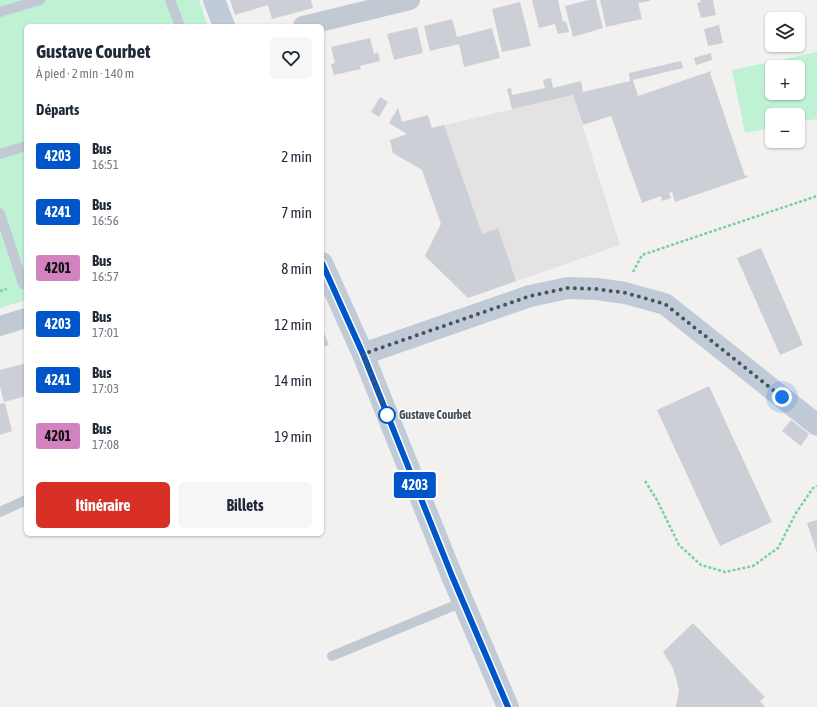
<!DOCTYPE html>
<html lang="fr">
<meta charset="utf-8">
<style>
body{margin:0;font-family:"Asap Condensed",sans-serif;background:#f6f6f7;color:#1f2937;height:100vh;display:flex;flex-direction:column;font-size:15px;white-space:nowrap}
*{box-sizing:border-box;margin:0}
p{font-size:13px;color:#747a83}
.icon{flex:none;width:22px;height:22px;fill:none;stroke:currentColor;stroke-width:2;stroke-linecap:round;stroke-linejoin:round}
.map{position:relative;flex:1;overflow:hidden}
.drawer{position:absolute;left:24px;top:24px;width:300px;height:512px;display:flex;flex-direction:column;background:#fff;border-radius:6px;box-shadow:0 1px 3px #0004}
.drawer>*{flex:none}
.badge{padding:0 8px;border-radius:3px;font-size:14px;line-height:26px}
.tools{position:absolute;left:765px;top:12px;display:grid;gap:8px}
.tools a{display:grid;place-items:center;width:40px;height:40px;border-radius:6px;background:#fff;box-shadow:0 1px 3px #0004;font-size:20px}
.you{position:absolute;width:20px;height:20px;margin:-10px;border:3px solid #fff;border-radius:50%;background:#1a73e8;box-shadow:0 0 0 6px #1a73e833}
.map>.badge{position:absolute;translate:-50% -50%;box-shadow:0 0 0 2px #fff}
h2{padding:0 12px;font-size:15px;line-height:36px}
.round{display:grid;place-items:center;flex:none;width:42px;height:42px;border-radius:6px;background:#f6f6f7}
.overview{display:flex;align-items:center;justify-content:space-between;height:68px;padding:0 12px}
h1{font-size:19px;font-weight:700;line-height:30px}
.button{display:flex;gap:8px;margin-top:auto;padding:8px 12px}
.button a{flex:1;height:46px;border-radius:6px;background:#d93025;color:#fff;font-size:16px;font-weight:700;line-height:46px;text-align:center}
.button a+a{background:#f6f6f7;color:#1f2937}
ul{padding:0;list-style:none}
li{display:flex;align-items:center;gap:12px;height:56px;padding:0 12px}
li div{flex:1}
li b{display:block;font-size:15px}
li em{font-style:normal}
li .badge{min-width:44px;font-weight:700;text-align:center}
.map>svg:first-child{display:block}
</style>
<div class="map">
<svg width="817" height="707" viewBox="0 0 817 707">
<rect width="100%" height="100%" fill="#f3f1f0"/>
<path fill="#e4e2e2" d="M573 95 620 245 468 298 425 256 441 224 422 170 393 153 390 140 407 134Z"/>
<path fill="#bff1d5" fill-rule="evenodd" d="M0 0H199L208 26H26V300L0 308Z
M817 52V119L798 122V115H772V128L745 133 732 70ZM772 67H798V93H772Z"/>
<path fill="#cccfd6" d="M230 0H311L313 8 272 19 268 5 235 15Z
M532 0H558L563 22 566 21 569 32 558 34 555 24 539 28Z
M589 0H596L603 28 573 37 565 6Z
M600 0H650V1L638 3 642 19 606 27Z
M700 0H713L716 15 701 18 697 3 701 2Z
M520 2 531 46 502 52 492 9Z
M452 19 457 37 492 28 500 58 464 67 459 44 430 51 424 26Z
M719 25 723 43 708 46 704 29Z
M417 27 423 53 394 60 387 34Z
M370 38 374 54 378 52 380 61 360 66 361 69 334 75 331 64 335 63 331 47Z
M711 53 712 60 696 65 694 58Z
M681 61 683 68 633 80 638 96 711 71V73H710L745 176 747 175 748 177 675 202 672 192 669 193 671 198 662 201 661 196 642 203 611 116 583 125 573 95 512 109 507 89 511 88 512 95 545 88 543 80 551 78 553 88 581 81 583 92 630 81 629 73Z
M380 97 388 102 379 117 371 112Z
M398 108 402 122 428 115 432 128 444 125 482 234 498 228 516 281 468 298 425 256 441 224 422 170 393 153 390 140 407 134 389 123Z
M761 248 803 345 780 355 737 258Z
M322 327 329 345 322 347Z
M26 363V396L4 402 0 387V370Z
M709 386 772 522 720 546 657 410Z
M5 403 12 431 0 435V404Z
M791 420 809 434 801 446 782 431Z
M817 520V553L807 523Z
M693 623 765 697 760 701 765 707H676L679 690 676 678 672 666 663 652Z"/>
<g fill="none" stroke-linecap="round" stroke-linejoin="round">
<path stroke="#76d0a8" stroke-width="2.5" stroke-dasharray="3 2" stroke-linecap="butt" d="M633 272 642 255 817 196
M0 291 7 289
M645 481 657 500 679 545 701 565 725 572 753 566 778 548 796 513 813 488 817 486"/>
<path stroke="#c1cad2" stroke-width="10" d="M170 0 180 26
M0 12 40 0
M0 154 26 146
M0 213 23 284
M0 512 26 500
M332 656 463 602"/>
<path stroke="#c1cad2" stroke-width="20" d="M303 26 410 0
M0 326 26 318"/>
<path stroke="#c1cbd7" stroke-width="22" d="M214 0 224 26
M322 263 363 354 452 576 508 707
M363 354 530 296 568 288 597 289 625 293 665 304 817 425"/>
</g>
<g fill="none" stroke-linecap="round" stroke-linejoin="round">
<g stroke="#fff" stroke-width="9">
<path id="line" d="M322 263 363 354 452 576 508 707"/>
</g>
<use href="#line" stroke="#0055c8" stroke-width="6"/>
<path stroke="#48535f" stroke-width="4" stroke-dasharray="0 7.2" d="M387 415 363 354 530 296 568 288 597 289 626 293 665 304 782 397"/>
</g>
<circle fill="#fff" stroke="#0055c8" stroke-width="2" cx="387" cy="415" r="8"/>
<g text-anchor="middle" stroke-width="3" stroke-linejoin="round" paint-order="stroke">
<g font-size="12" font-weight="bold" fill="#48535f" stroke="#fff" text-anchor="start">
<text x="399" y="419">Gustave Courbet</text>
</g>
</g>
</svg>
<div class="tools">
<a><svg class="icon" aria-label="layers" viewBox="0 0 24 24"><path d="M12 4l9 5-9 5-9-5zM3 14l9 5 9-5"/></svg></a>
<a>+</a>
<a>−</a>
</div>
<div class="you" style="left:782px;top:397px"></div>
<b class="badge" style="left:415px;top:485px;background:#0055c8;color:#fff">4203</b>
<section class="drawer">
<div class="overview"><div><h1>Gustave Courbet</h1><p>À pied · 2 min · 140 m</p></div><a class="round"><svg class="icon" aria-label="heart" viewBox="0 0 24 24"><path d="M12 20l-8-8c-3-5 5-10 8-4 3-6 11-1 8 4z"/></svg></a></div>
<h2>Départs</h2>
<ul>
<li><span class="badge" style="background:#0055c8;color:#fff">4203</span><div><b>Bus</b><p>16:51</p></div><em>2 min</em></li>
<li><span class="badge" style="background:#0055c8;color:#fff">4241</span><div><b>Bus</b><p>16:56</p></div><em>7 min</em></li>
<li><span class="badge" style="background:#d282be;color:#111">4201</span><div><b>Bus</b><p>16:57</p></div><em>8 min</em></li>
<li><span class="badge" style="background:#0055c8;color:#fff">4203</span><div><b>Bus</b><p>17:01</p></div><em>12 min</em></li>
<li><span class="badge" style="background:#0055c8;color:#fff">4241</span><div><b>Bus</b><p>17:03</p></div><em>14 min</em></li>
<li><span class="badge" style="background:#d282be;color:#111">4201</span><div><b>Bus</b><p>17:08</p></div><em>19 min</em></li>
</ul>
<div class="button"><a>Itinéraire</a><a>Billets</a></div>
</section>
</div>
